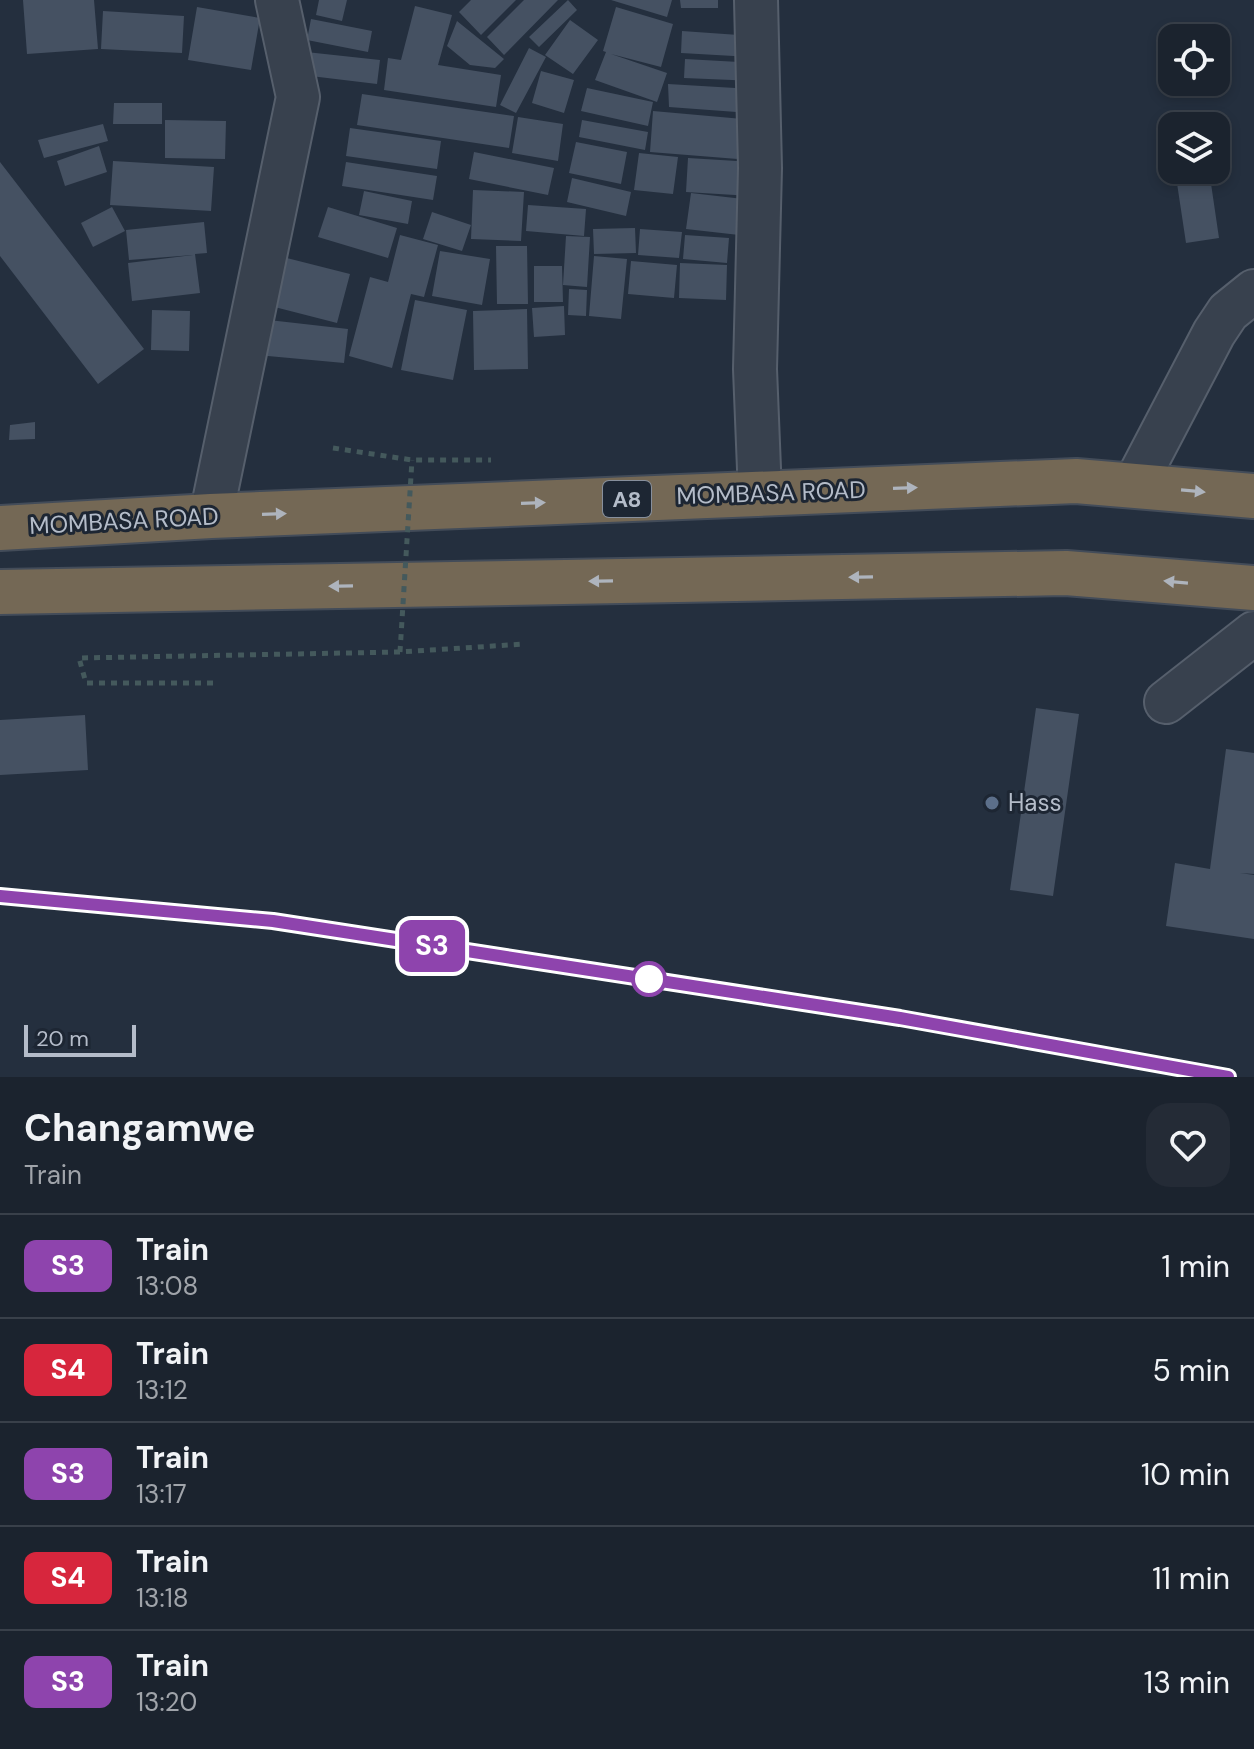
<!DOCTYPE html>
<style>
body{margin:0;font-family:"DM Sans",sans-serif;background:#242b36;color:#f1f3f6;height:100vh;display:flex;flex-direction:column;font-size:30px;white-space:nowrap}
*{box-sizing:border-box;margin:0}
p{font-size:26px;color:#a0a4aa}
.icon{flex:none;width:44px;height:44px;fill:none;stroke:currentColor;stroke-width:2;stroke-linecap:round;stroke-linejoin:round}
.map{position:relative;height:1077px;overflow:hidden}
.side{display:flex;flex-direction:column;background:#1b232e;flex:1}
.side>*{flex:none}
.badge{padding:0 16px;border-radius:12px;font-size:28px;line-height:52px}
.controls{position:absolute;left:1158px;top:24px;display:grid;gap:16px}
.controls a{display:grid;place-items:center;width:72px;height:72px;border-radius:16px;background:#1b232e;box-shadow:0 4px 12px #0003,0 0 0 2px #39404a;font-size:40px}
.scale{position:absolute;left:24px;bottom:20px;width:112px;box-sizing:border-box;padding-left:8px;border:4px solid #b4bcc9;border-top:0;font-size:22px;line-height:28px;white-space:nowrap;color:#b4bcc9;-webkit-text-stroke:6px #1d2633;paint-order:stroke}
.map>.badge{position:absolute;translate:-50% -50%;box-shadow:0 0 0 4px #fff}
.round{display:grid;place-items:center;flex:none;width:84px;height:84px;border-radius:24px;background:#242b36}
.head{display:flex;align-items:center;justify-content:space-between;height:136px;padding:0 24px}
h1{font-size:38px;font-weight:700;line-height:60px}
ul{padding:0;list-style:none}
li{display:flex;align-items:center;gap:24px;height:104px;padding:0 24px;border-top:2px solid #39404a}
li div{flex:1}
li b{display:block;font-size:30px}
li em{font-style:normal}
li .badge{min-width:88px;font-weight:700;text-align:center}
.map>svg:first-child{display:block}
</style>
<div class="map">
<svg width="1254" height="1077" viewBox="0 0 1254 1077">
<rect width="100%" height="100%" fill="#242f3e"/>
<path fill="#455162" d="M23 0H94L98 49 27 54Z
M319 0H347L342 21 316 15Z
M471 0H516L481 35 459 12Z
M524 0H558L504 55 487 37Z
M568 0 577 10 539 47 529 37Z
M611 0H672L667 17Z
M680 0H718V8H681Z
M415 6 452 15 438 65 501 75 496 107 384 90 388 58 401 60Z
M197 7 260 18 251 70 188 60Z
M616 7 673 24 661 67 611 54 667 73 657 102 595 80 606 52 603 51Z
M103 11 184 16 182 53 101 49Z
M311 19 372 31 368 52 307 40Z
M570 20 598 40 573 74 545 55Z
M457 21 504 59 495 68 470 65 447 46Z
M682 31 753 36 751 57 681 53Z
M529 48 546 57 516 113 500 105Z
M297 51 380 60 377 84 294 74Z
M685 59 757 63 756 81 684 78Z
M541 71 574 80 564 113 532 103Z
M668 84 752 89 750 113 669 107Z
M587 88 653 102 648 126 581 111Z
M362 94 514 116 509 148 357 125Z
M114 103H162V124H113Z
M653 111 754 120 750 160 650 152Z
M518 117 563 124 558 161 512 153Z
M165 120 226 121 225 159 165 158Z
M582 120 648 132 645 150 579 137Z
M103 124 108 141 44 158 38 140Z
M350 128 441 141 437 169 346 156Z
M576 142 627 152 621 184 569 173Z
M99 146 107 172 65 186 57 161Z
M474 152 554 168 548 195 469 179Z
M639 153 678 157 673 194 634 190Z
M688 158 753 162 751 196 686 192Z
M113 161 214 167 211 211 110 205Z
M0 162 144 349 98 384 0 256Z
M346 162 437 176 433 200 342 186Z
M1175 170H1209L1219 238 1186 243Z
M572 178 631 192 626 216 567 202Z
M473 190 524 192 521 241 471 239Z
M364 191 412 201 408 224 359 215Z
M691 193 752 200 748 236 686 229Z
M528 205 586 209 584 236 526 231Z
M112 207 125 231 93 247 81 223Z
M328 207 397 228 388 258 318 237Z
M432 212 471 225 462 251 423 239Z
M204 222 207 253 195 254 200 293 132 301 128 263 193 255 129 260 126 230Z
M635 228 636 253 594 254 593 229Z
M640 229 682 232 679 258 638 255Z
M400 235 438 245 424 297 411 294 392 368 349 356 370 277 388 282Z
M685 235 729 238 727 263 683 259Z
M566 236 590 237 587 287 563 285Z
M496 246H527L528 304H497Z
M440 251 490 259 482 305 432 296Z
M271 254 350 274 337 323 259 303Z
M594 256 627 259 621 319 589 316Z
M631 261 677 265 674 298 628 294Z
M680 263 727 265 726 300 679 298Z
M534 266H562L563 302H534Z
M569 289 587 290 586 316 568 315Z
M415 300 467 310 453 380 401 370Z
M564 306 565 335 534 337 532 308Z
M527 309 528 369 474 370 473 311Z
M152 310 190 311 189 351 151 350Z
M260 319 348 329 344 363 257 355Z
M35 422V439L9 440 10 425Z
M1036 708 1079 714 1053 896 1010 890Z
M85 715 88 770 0 775V720Z
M1226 749 1254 753V874L1240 873 1254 875V939L1166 926 1175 863 1210 869Z"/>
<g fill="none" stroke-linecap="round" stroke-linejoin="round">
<g stroke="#565f6c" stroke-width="46">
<path id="minor" d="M756 0 760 168 755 369 760 494
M1134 486 1214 333 1228 312 1254 291
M211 516 298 97 277 0
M1166 702 1254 633"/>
</g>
<g stroke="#434c59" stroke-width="48">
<path id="highway" d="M0 528 211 516 1076 481 1254 496
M0 592 1066 573 1254 588"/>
</g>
<path stroke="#44595c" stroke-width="5" stroke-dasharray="6 6" stroke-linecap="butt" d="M333 448 412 460H491
M213 683H86L79 658 400 652 525 644"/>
<use href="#minor" stroke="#38414e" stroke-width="42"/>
<use href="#highway" stroke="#746855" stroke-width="44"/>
<g stroke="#5a6575" stroke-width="9">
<path id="rail" d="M0 896 273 921 900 1018 1228 1077"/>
</g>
<use href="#rail" stroke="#1d2633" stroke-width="6" stroke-dasharray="18" stroke-linecap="butt"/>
<path stroke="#44595c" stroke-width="5" stroke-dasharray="6 6" stroke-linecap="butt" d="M400 652 412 460"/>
</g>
<defs><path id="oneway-solid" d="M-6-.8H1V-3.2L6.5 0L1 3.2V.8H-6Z" transform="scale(2)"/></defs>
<g fill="#aeb4bd">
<use href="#oneway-solid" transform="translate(905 488) rotate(-2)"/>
<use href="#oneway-solid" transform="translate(1193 491) rotate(5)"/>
<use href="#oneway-solid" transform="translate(533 503) rotate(-2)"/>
<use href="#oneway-solid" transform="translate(274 514) rotate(-2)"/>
<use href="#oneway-solid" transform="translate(861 577) rotate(179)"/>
<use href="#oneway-solid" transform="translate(601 581) rotate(179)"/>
<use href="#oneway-solid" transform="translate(1176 582) rotate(-175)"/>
<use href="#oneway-solid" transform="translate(341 586) rotate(179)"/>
</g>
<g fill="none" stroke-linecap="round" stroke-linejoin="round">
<g stroke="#fff" stroke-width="18">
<path id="line" d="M0 896 273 921 900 1018 1228 1077"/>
</g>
<use href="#line" stroke="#8e44ad" stroke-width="12"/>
</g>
<circle fill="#5c6f8a" stroke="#1d2633" stroke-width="3" cx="992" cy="803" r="8"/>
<circle fill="#fff" stroke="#8e44ad" stroke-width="4" cx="649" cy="979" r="16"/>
<g text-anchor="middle" stroke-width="6" stroke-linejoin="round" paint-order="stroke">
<rect fill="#1d2633" stroke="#878f9c" stroke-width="2" x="603" y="481" width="48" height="36" rx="6"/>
<g font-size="22" font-weight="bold" fill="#b4bcc9">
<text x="627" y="507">A8</text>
</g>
<g font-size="24" fill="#b4bcc9" stroke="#1d2633">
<text transform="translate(771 493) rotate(-2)" y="8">MOMBASA ROAD</text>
<text transform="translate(124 521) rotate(-3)" y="8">MOMBASA ROAD</text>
</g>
<g font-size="24" fill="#b4bcc9" stroke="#1d2633" text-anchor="start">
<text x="1008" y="811">Hass</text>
</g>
</g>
</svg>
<div class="controls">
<a><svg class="icon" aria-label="locate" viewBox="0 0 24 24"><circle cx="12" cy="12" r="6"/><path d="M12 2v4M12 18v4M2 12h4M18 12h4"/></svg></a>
<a><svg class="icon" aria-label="layers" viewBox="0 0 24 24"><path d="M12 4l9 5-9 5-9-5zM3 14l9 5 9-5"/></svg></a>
</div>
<div class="scale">20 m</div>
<b class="badge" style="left:432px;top:946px;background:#8e44ad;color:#fff">S3</b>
</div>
<section class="side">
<div class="head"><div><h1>Changamwe</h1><p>Train</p></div><a class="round"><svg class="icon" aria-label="heart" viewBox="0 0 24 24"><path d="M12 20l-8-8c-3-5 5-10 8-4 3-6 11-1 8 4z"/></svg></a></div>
<ul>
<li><span class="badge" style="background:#8e44ad;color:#fff">S3</span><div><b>Train</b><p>13:08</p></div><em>1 min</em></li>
<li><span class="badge" style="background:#d7263d;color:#fff">S4</span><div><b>Train</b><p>13:12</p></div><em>5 min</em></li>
<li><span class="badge" style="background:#8e44ad;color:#fff">S3</span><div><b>Train</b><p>13:17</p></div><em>10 min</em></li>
<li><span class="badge" style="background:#d7263d;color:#fff">S4</span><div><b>Train</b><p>13:18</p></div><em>11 min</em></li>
<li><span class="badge" style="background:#8e44ad;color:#fff">S3</span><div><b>Train</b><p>13:20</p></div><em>13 min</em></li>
</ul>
</section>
